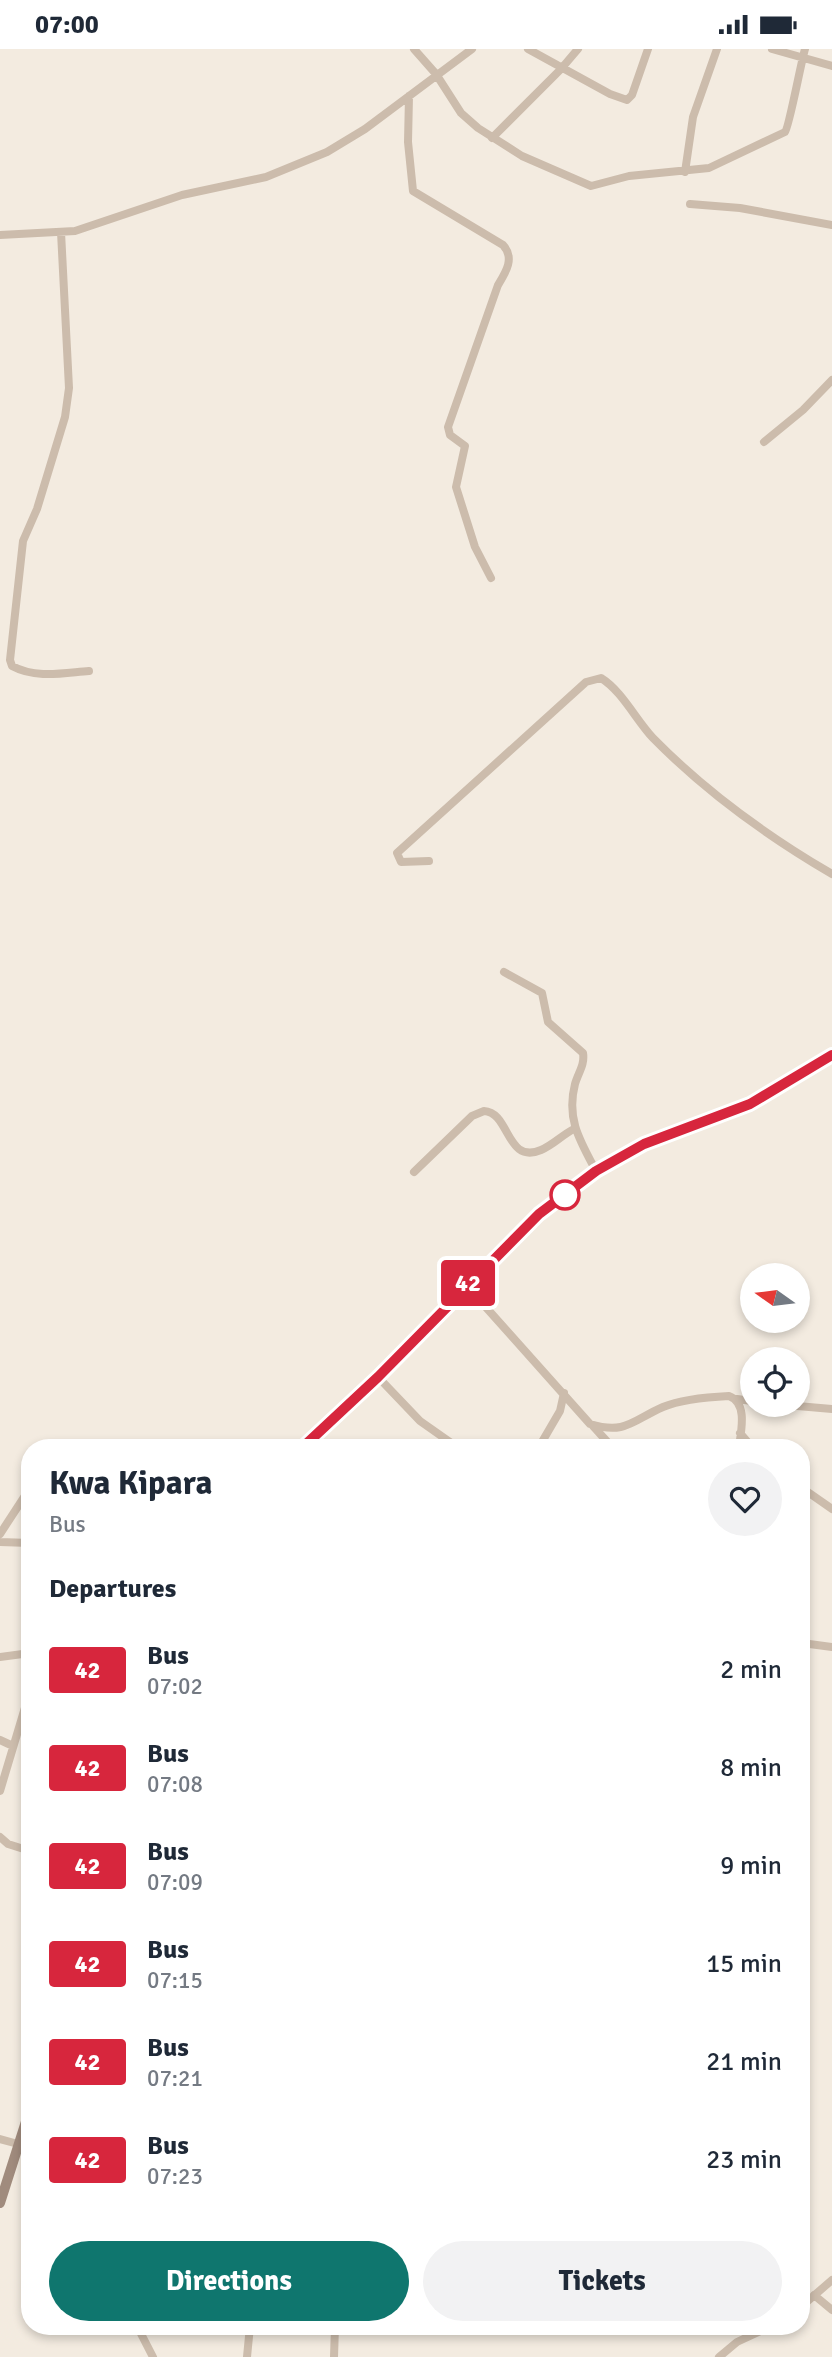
<!DOCTYPE html>
<style>
body{margin:0;font-family:Signika,sans-serif;background:#f2f2f3;color:#1f2937;height:100vh;display:flex;flex-direction:column;font-size:26px;white-space:nowrap}
*{box-sizing:border-box;margin:0}
p{font-size:23px;color:#747a83}
.icon{flex:none;width:38px;height:38px;fill:none;stroke:currentColor;stroke-width:2;stroke-linecap:round;stroke-linejoin:round}
.map{position:relative;flex:1;overflow:hidden}
.sheet{position:absolute;left:21px;top:1390px;width:789px;height:896px;display:flex;flex-direction:column;background:#fff;border-radius:28px;box-shadow:0 4px 10px #0003}
.sheet>*{flex:none}
.badge{padding:0 14px;border-radius:5px;font-size:24px;line-height:46px}
.needle{width:46px;rotate:284deg}
.fabs{position:absolute;left:740px;top:1214px;display:grid;gap:14px}
.fabs a{display:grid;place-items:center;width:70px;height:70px;border-radius:50%;background:#fff;box-shadow:0 4px 10px #0003;font-size:35px}
.map>.badge{position:absolute;translate:-50% -50%;box-shadow:0 0 0 4px #fff}
h2{padding:0 28px;font-size:26px;line-height:63px}
.round{display:grid;place-items:center;flex:none;width:74px;height:74px;border-radius:37px;background:#f2f2f3}
.summary{display:flex;align-items:center;justify-content:space-between;height:119px;padding:0 28px}
h1{font-size:33px;font-weight:700;line-height:52px}
.button{display:flex;gap:14px;margin-top:auto;padding:14px 28px}
.button a{flex:1;height:80px;border-radius:42px;background:#0f766e;color:#fff;font-size:28px;font-weight:700;line-height:80px;text-align:center}
.button a+a{background:#f2f2f3;color:#1f2937}
ul{padding:0;list-style:none}
li{display:flex;align-items:center;gap:21px;height:98px;padding:0 28px}
li div{flex:1}
li b{display:block;font-size:26px}
li em{font-style:normal}
li .badge{min-width:77px;font-weight:700;text-align:center}
.status{display:flex;justify-content:space-between;align-items:center;height:49px;padding:0 35px;background:#fff;direction:ltr}
.status svg{height:19px;fill:currentColor}
.map>svg:first-child{display:block}
</style>
<div class="status"><b>07:00</b><svg viewBox="0 0 49 12"><path d="M0 12V9h3v3zM5 12V6h3v6zM10 12V3h3v9zM15 12V0h3v12zM26 1h20v11H26zM47 4h2v5h-2z"/></svg></div>
<div class="map">
<svg width="832" height="2308" viewBox="0 0 832 2308">
<rect width="100%" height="100%" fill="#f3ebe0"/>
<g fill="none" stroke-linecap="round" stroke-linejoin="round">
<path stroke="#ccbcac" stroke-width="8" d="M414 0 436 25 461 64 478 79 522 107 591 137 629 127 709 119 785 83C789 79 801 13 805 0
M528 0 610 45 627 51 632 46 648 0
M772 0 832 17
M409 47 408 93 413 142 503 196C515 209 506 223 498 236L448 378 450 386 465 397 456 438 475 498 491 529
M492 89 561 20 578 0
M685 123 693 68 717 0
M690 155 740 159 832 176
M61 183 69 339 65 368 37 460 23 492 10 611 12 617C36 630 63 624 89 622
M0 186 75 182 182 146 266 128 327 103 365 80 472 0
M764 393 803 361 832 331
M429 812 401 813 397 804 586 633 601 629C622 642 636 671 653 689 706 743 767 787 832 825
M504 923 542 944 548 973 583 1004C585 1016 578 1024 575 1035 566 1070 580 1092 596 1122
M414 1123 472 1067 484 1062C510 1063 506 1116 541 1101 553 1096 562 1086 574 1080
M466 1236 590 1375C626 1386 633 1371 663 1358 682 1350 708 1348 729 1347 748 1354 741 1382 739 1398
M378 1328 420 1372 457 1398
M737 1350 752 1352
M786 1356 832 1360
M593 1377 612 1398
M740 1384 752 1398
M539 1398 560 1362 564 1344
M802 1439 832 1460
M0 1485 30 1439
M0 1493 30 1494
M802 1594 832 1598
M0 1608 30 1604
M0 1691 13 1697
M0 1742 30 1642
M0 1788 8 1795 30 1802
M0 2090 18 2095
M814 2246 832 2261
M802 2257 832 2231
M137 2277 153 2308
M247 2308 250 2277
M334 2308 335 2277
M719 2308 737 2293 771 2277"/>
<path stroke="#a08b7d" stroke-width="10" d="M303 1398 378 1328 539 1165 596 1122 644 1095 750 1055 832 1006
M0 2154 30 2060"/>
</g>
<g fill="none" stroke-linecap="round" stroke-linejoin="round">
<g stroke="#fff" stroke-width="16">
<path id="line" d="M303 1398 378 1328 539 1165 596 1122 644 1095 750 1055 832 1006"/>
</g>
<use href="#line" stroke="#d7263d" stroke-width="10"/>
</g>
<circle fill="#fff" stroke="#d7263d" stroke-width="3.5" cx="565" cy="1146" r="14"/>
</svg>
<div class="fabs">
<a><svg class="needle" viewBox="-14 -14 28 28"><path d="M0-13l5 13h-10z" fill="#e53935"/><path d="M0 13l5-13h-10z" fill="#747a83"/></svg></a>
<a><svg class="icon" aria-label="locate" viewBox="0 0 24 24"><circle cx="12" cy="12" r="6"/><path d="M12 2v4M12 18v4M2 12h4M18 12h4"/></svg></a>
</div>
<b class="badge" style="left:468px;top:1234px;background:#d7263d;color:#fff">42</b>
<section class="sheet">
<div class="summary"><div><h1>Kwa Kipara</h1><p>Bus</p></div><a class="round"><svg class="icon" aria-label="heart" viewBox="0 0 24 24"><path d="M12 20l-8-8c-3-5 5-10 8-4 3-6 11-1 8 4z"/></svg></a></div>
<h2>Departures</h2>
<ul>
<li><span class="badge" style="background:#d7263d;color:#fff">42</span><div><b>Bus</b><p>07:02</p></div><em>2 min</em></li>
<li><span class="badge" style="background:#d7263d;color:#fff">42</span><div><b>Bus</b><p>07:08</p></div><em>8 min</em></li>
<li><span class="badge" style="background:#d7263d;color:#fff">42</span><div><b>Bus</b><p>07:09</p></div><em>9 min</em></li>
<li><span class="badge" style="background:#d7263d;color:#fff">42</span><div><b>Bus</b><p>07:15</p></div><em>15 min</em></li>
<li><span class="badge" style="background:#d7263d;color:#fff">42</span><div><b>Bus</b><p>07:21</p></div><em>21 min</em></li>
<li><span class="badge" style="background:#d7263d;color:#fff">42</span><div><b>Bus</b><p>07:23</p></div><em>23 min</em></li>
</ul>
<div class="button"><a>Directions</a><a>Tickets</a></div>
</section>
</div>
